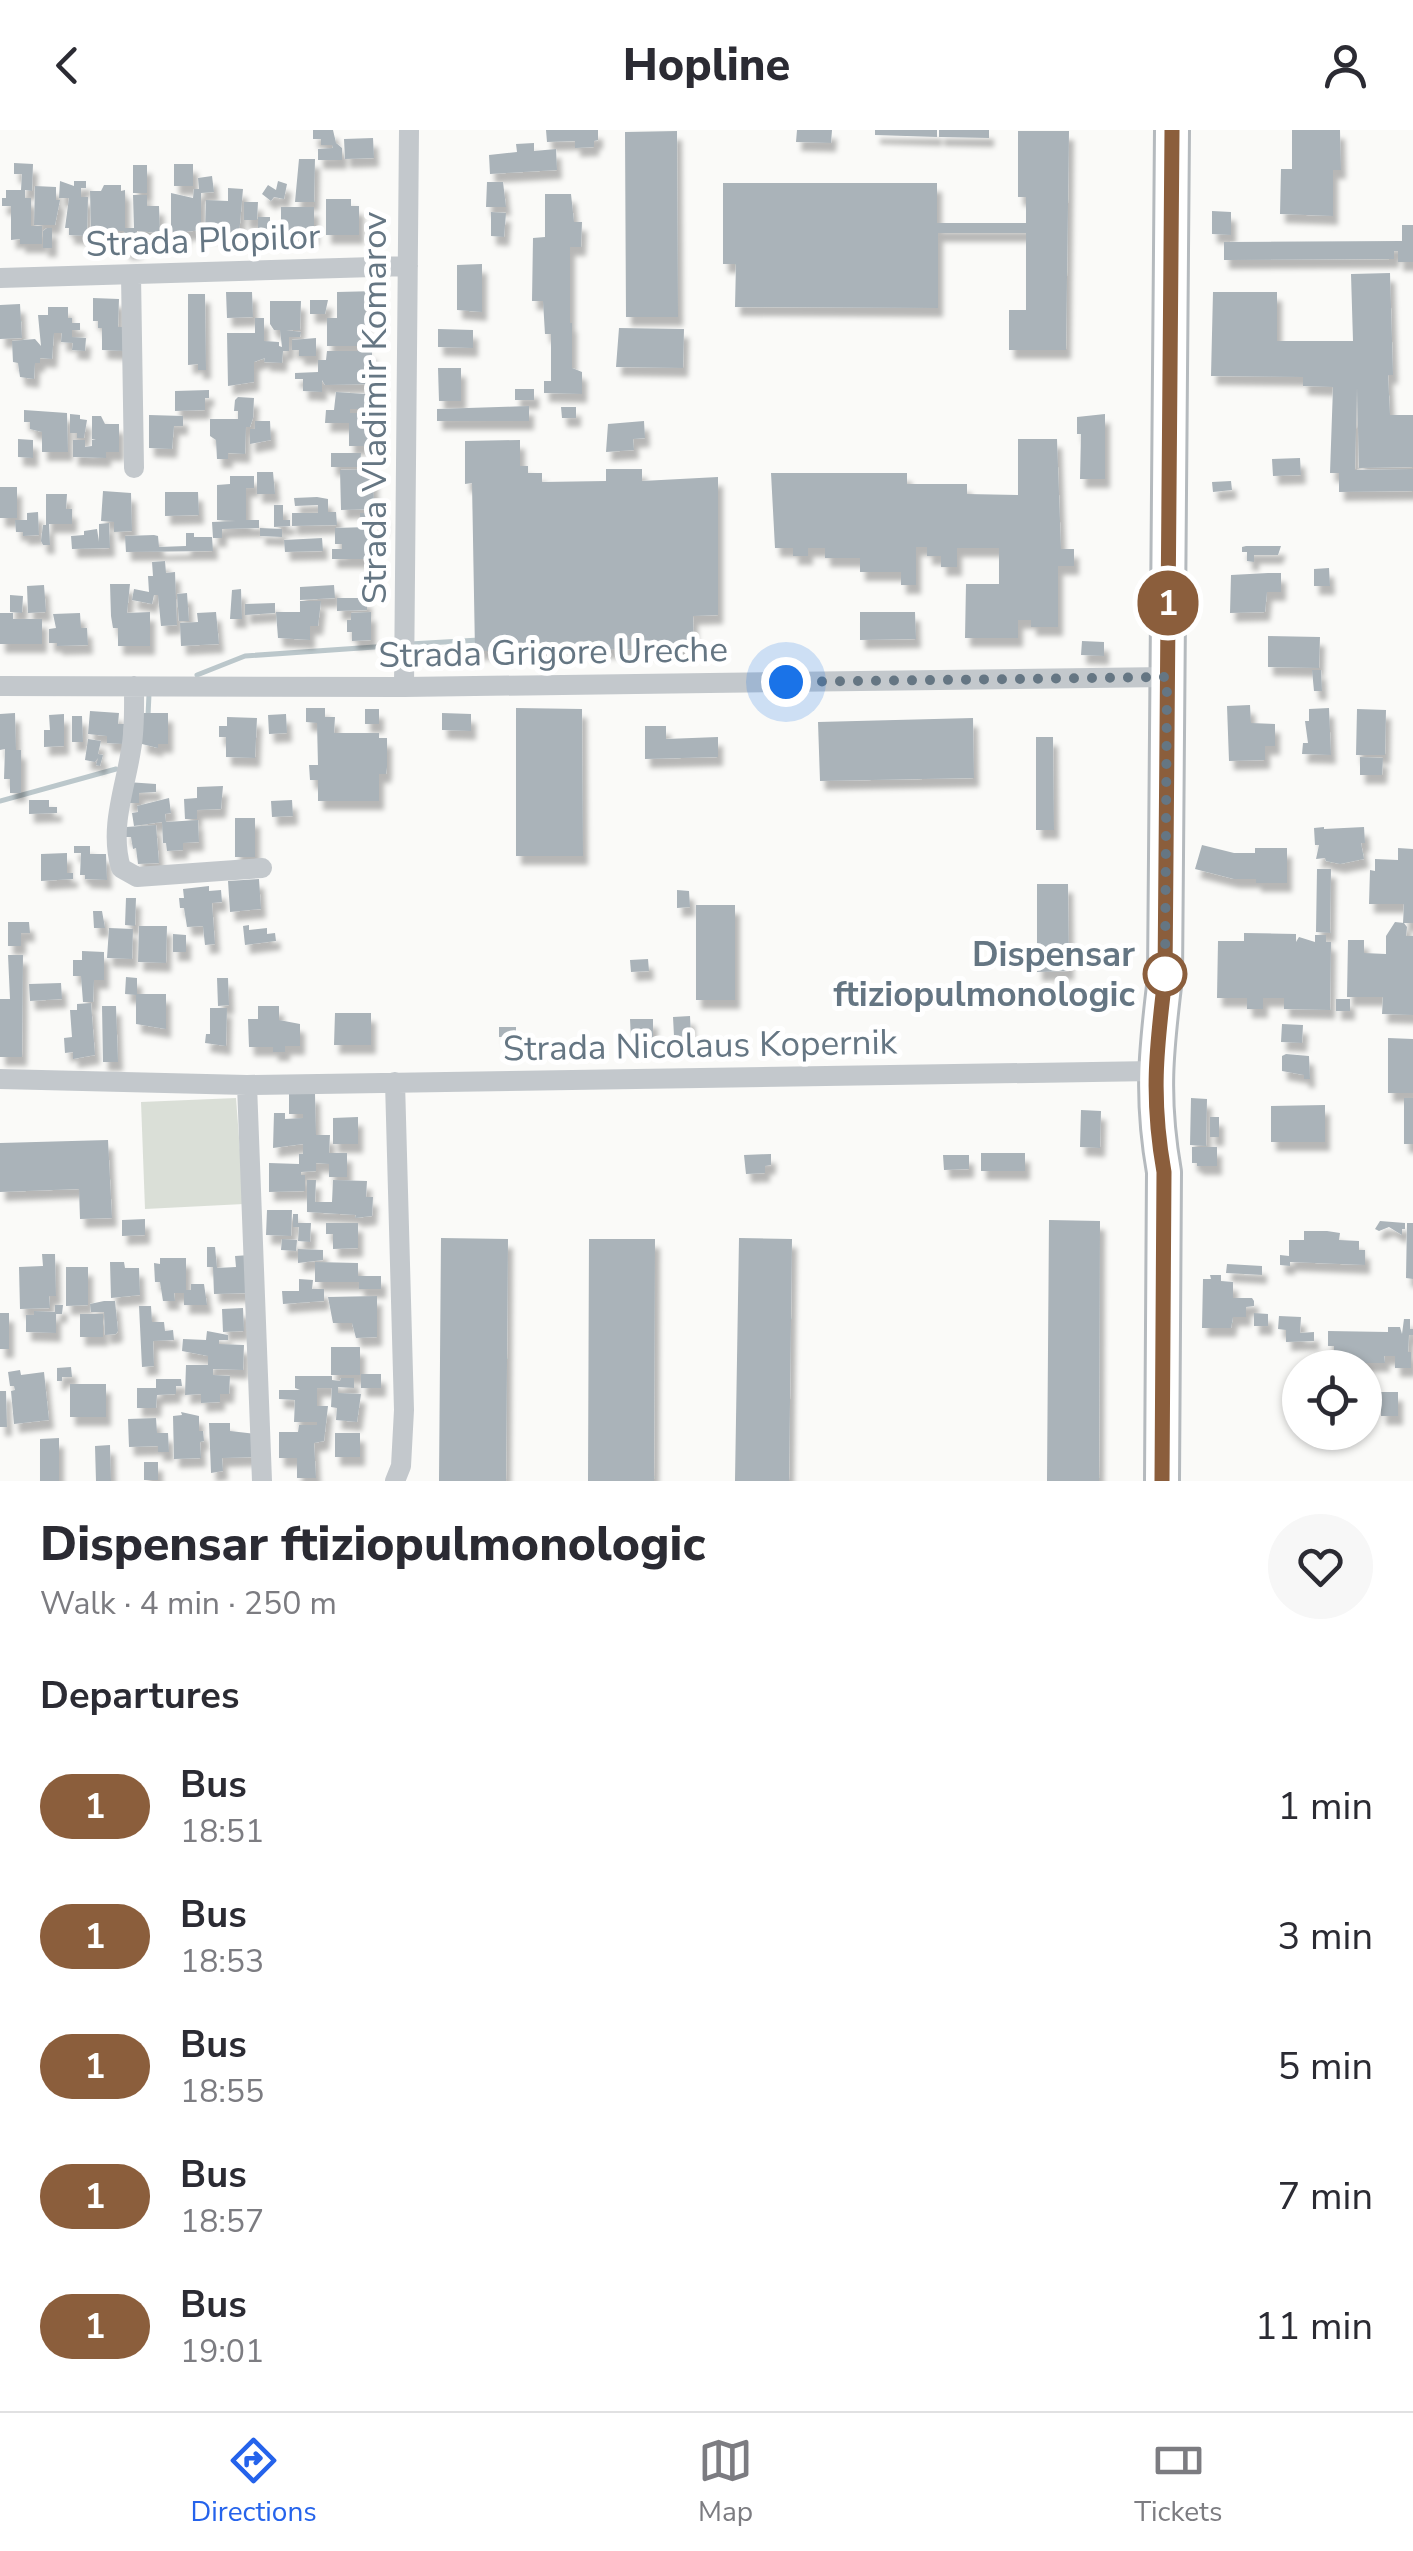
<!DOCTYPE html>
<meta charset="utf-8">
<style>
body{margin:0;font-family:"Nunito Sans",sans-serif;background:#f7f7f7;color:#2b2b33;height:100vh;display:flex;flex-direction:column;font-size:38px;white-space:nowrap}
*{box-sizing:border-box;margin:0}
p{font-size:32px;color:#7c7c81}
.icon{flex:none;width:55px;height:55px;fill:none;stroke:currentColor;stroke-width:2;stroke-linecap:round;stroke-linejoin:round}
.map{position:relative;height:1351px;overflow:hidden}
.details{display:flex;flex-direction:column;background:#fff;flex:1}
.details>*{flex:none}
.badge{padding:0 20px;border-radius:32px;font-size:35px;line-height:65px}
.fabs{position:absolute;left:1282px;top:1220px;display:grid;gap:20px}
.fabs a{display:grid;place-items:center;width:100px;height:100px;border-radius:50%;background:#fff;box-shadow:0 2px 8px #0004;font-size:50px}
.you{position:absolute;width:50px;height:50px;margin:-25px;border:8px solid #fff;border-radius:50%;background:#1a73e8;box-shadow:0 0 0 15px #1a73e833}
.map>.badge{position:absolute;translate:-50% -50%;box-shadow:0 0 0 5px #fff}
h2{padding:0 40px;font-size:38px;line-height:90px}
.round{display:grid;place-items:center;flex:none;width:105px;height:105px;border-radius:52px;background:#f7f7f7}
.head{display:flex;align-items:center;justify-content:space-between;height:170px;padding:0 40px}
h1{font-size:48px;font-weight:800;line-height:75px}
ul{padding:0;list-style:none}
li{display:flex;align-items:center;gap:30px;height:130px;padding:0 40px}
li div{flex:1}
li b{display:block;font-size:38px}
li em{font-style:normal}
li .badge{min-width:110px;font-weight:700;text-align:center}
header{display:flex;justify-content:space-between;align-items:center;height:130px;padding:0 40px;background:#fff;font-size:45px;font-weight:800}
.tab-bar{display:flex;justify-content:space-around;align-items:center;height:140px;border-top:2px solid #e1e1e2;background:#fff;font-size:28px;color:#7c7c81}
.tab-bar a{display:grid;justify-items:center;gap:5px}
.tab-bar .active{color:#2563eb}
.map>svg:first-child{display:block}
</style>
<header><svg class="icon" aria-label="back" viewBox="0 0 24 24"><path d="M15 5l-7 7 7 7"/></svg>Hopline<svg class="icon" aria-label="person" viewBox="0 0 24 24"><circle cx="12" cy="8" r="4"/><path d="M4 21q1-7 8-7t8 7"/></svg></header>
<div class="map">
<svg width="1413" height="1351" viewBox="0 0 1413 1351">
<defs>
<filter id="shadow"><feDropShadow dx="5" dy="9" stdDeviation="2.5" flood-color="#0004"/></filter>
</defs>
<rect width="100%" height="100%" fill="#fafaf8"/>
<path fill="#dadfd7" d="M236 968 244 1074 145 1079 141 972Z"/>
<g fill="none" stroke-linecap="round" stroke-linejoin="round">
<path stroke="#bbc7cb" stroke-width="5" d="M410 514 479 510
M197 545 245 526 389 516
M148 586 149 564
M0 671 116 639"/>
</g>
<path fill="#aab3b9" filter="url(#shadow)" d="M313 0H333L336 13 342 18V30H318V19L333 18 332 15H321V9H313Z
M546 0H598V10L594 11V17L575 18V11L547 12Z
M797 0H832L831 13 796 12Z
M875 0H937V7L875 5Z
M939 0H989V8L939 7Z
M1292 0H1340L1341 40H1333V86L1280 84 1281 39H1292Z
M677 1 678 187H626L625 2Z
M1018 1H1069L1066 220H1009V180H1026V103H938V178L735 177 736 134H723V53H937V93H1026V67H1018Z
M373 8 374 28 345 29 344 9Z
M534 13V21L556 19 557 40 490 44 489 25 517 22 516 14Z
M299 29H315L314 72H295Z
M14 33 33 34 32 61 25 60V68H31V96H42V114H20V109L11 110V76H2V68H6V60H21L22 44H14Z
M174 34H193V56H174Z
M133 35H147V63H133Z
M212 46 214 62 201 63V100L185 102V107H171V63L193 68 194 59H199L198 48Z
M60 51 74 56V51H86V58H81V67H88L87 106 69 105V98H65L69 68H59Z
M278 51 287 54 284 69 274 67 271 71 262 64 268 55 276 60Z
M487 52H503L506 77H486Z
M104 55H121V61L125 60V98H134L133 65H147V76H159L160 103 137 101V120L125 121 124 101H114L111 107H104L101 101H91L90 61H101Z
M35 56 56 57V70H60L55 95H34Z
M228 58 243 59 239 105 205 103 206 70 228 71Z
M545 64H571L574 92H582L581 117H570V193H572V238L582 242V264L544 263V251H551V204H545L543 171H532L533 108 545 107Z
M326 69H351V76H359V105H326Z
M244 72H258L257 90H244Z
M281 77H314V106H281Z
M1212 81 1231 82V105L1212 104Z
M491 82 506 83 504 107 491 106Z
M258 87H270V105L258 104Z
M1402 95H1413V132H1398V121H1394V129L1224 130V112L1402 111Z
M47 98H52V118H43V101Z
M482 134V182L457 180V135Z
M1390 143 1393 245H1388L1390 285H1413V337L1359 338 1357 258 1355 340 1413 339V361L1339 362V343H1330L1333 257 1303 256V247L1211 246 1213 162H1277V211H1353L1351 144Z
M378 161V178H366L365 216H327V188H337V162Z
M226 162H252L253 187 227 188Z
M188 164H205L206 240H198V234L188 235Z
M93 168 119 169 118 197H126L125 221 102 220V198H98V191H93Z
M310 170H328L325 184H310Z
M270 171H301L300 200H286L301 202 300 207H289V221H283L282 233 264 232 265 228 254 232V252L228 256 227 203H255V188H264V211L279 212V216L282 217 280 200H274L270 194Z
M20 174 22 208 0 209V175Z
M48 177H68V188H72V193H80V200H72V207L86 208 85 221 72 220 73 213 61 212 62 203H54L52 229 40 228V233H35L34 249 20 247 18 233 13 232 12 211 35 209 41 216 38 185H48Z
M619 198 684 199 683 238 616 237Z
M438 199 473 200V218L438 217Z
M316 208V226H299V220H292V210Z
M327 221H372V235H380V254L325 255 322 250V262L303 261V249H295V243L318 242V230H326Z
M438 238H461V271H439Z
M515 259H534V270H515Z
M209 260V268H205V280L175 281V261Z
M336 262 379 265V279H350V283H374V316H349V293H325L326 280H334Z
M238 267 254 268 253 288 250 297H246L245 324 228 323V329H217L216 310 210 306V289H238V281H234L235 270Z
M529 276V291H437V279Z
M561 277H576V288H562Z
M24 280 67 283 68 322H42V302L30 299V292H24Z
M70 284 80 285V289L87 290 84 308H77V303H70Z
M1105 284V349H1080L1081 304H1077V287Z
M149 285 183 286V296H174L172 319 149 318Z
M92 286H101L105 294H119V322H106V328L73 327V310H85V317L92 316V310H96L92 309Z
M255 291H270L271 310 250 314V299H255Z
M644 291 645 308 633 309 634 320 606 322 608 294Z
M18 309 33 310V328L18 327Z
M1018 309H1057L1061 419H1074V436H1058V497H1031V490H1018V508H965L966 454H999V418H957V437H941V426H927V417H916V455H901V442H860V428H825V418H808V426H793V418H775L771 343H907V354H967V364L1018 365Z
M520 310V336H528V343H542V352L606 351V339H642V351L718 347V485L693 486 694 519 475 521 472 353 465 354V311Z
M331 323H361L360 337H331Z
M1300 328 1301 345 1273 346 1272 329Z
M373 339 374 379 341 380 340 340Z
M257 342H273L275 364H257Z
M230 346H254V358H246V390H259V398L222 399V408H213L212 392 236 391 217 390V355L230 354Z
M1231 351 1232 360 1213 362 1212 352Z
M0 357H17V388H0Z
M103 361 131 363 132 401 114 402V392L101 391Z
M165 362H198L199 385 165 386Z
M46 364H67L66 379H72V394H49L50 415H43L41 411 43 395H46Z
M317 367 328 369V382H336L337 395 292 396V383H318V375L295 376 294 368Z
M274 375H283V390H290V396L274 397Z
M38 382 39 405 23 406V402H16L15 390H27V383Z
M360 383H383V396H360Z
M109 393 110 418 72 419 71 406 84 405V401L97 399 99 412V394Z
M369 397 370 429H332V419H342V414H335V398Z
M260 398 282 399V407L260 406Z
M186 403H194V407H212L213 421 126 422 125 406 154 405 158 406 159 417 186 416Z
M322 408 323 421 285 422 284 410Z
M1281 416 1278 425H1254V432L1247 431V422H1242V417L1246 416Z
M165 431 166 443 175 442 177 495 161 496 158 465H154L152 474 132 470 134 459 149 462 148 446H153L152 432Z
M1329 438 1330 456H1314V439Z
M1268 443H1281V462H1267L1265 482 1230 483 1231 445Z
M110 454H130L127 483 150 482V516H118V498H113L111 486Z
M44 455 46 482 28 483 27 456Z
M334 455 335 468 300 470V457Z
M241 459 242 489H230L232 460Z
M187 463 189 491H179L177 464Z
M10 465 23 466 22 483 10 482Z
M337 468H367V480L337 481Z
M300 471H321L318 496H310V510L278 508 276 482H300Z
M275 473V483L245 485V474Z
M216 482 219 514 181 516 180 493 198 492 197 483Z
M371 482V510L352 511V502H347V490H351V483Z
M860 482H915L916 509 860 510Z
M0 483H13V489H42V514H0Z
M80 483 81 498H87L88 515 57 516V513H49V499L56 498 53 484Z
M1268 506 1320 507 1319 538 1268 537Z
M1082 511 1104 512V526L1081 525Z
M1312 540H1321L1322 561H1314Z
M1250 575 1251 593 1275 594V616H1265V630L1229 631 1227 576Z
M306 578H325V587H335L334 603H379V608H387V637L386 644H379V671H318V650H310L309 635H318L317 593 306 592Z
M516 578 582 579 583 726H516Z
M1329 578 1331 625 1302 624 1303 613H1308L1305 591H1309V579Z
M365 579H379V594H365Z
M1357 579 1386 580 1385 625H1356Z
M90 581 119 583 118 594H124L123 614 107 613V606L88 604Z
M15 583 16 620H21V663H10V649H4L5 619 0 620V584Z
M142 583H168V614H158V618L142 614Z
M442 583 471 584V601L442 600Z
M64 584V616L44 617V600H50L49 585Z
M286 584 287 603 269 604 268 585Z
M72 586H82L83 612H72Z
M227 587 257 588 255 628 226 627V607H219V596H227Z
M973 588 974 648 820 651 818 592Z
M645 596H666V609L718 607V627L645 629Z
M1036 607H1053L1054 700H1036Z
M88 609 101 611 98 624 103 625 100 636 96 635 98 628 95 632 85 630Z
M1360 627 1383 628 1382 645H1360Z
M127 652 156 654V662L139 663V673H127Z
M223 656 221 679 197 680V689H185L184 669 197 668V657Z
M169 668 171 683 165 684 166 692 198 690 199 712 183 713V720L167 721 166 713H163L162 692 134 696 132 683 138 682 137 676Z
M29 670H49V677H57V683L29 684Z
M292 670 293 686 272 687 271 671Z
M235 688H255V727H235Z
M156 695 159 733 138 734 136 718 133 719 131 707H126V697Z
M1324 697V699L1364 697 1365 713H1361L1364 729 1340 734 1326 731 1325 728 1316 729 1319 715H1315L1314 698Z
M1202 715 1234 723H1255V718H1287V753H1256V749H1234L1195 739Z
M74 716H90V724H106L107 750 85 749V745H80L81 723H74Z
M1398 718 1413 719V793H1403L1404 774H1369L1370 740 1375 741V729L1398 730Z
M67 723V743H73V749L41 751V724Z
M1317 739H1331L1330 803 1316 802Z
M259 749 261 779 230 782 228 751Z
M1037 754H1068L1069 841 1037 842Z
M209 756V761L221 760 222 772 212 773 215 814 205 815 203 796 187 797 184 778H180L179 768H184L183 759Z
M677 760 689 761 690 777 677 778Z
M126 768H136L135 796 125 795Z
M696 775H735V870H696Z
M93 781H102L105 798H94Z
M8 792H29L30 803H21V816H8Z
M1395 792 1404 793 1407 797 1406 806H1413V885L1382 884 1383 867H1347L1348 810H1364V823L1386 824V806Z
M249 795V800L267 798V804L275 803 276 811 245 815 243 796Z
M139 796H167L166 833 138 832Z
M109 798 133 799 132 829 107 828Z
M1244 803 1296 804V812L1299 807 1315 812V805H1326V812H1331L1330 880 1284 879V868H1263V879H1247V868H1217L1218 811H1244Z
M173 804 186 805V822H173Z
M82 821 104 822V850H94L93 872H83L81 846H73V830H82Z
M8 825H23L22 927H0V869H10Z
M648 829 649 841 631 842 630 830Z
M126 847 137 848V864H166V899L136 894V865L125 864Z
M217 848H228L229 875 218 876Z
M61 853 62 869 30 871 29 854Z
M1336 869H1350V881H1336Z
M91 873 95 925 73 929V922L65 923 64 908 72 907 70 880H77V874Z
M102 876H116L118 932H103Z
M258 876H279V890L300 894V916H285V922H273V917H249L248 889H258Z
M210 878H227L226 916 205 913 206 904H210Z
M335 883H371V915H334Z
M690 886 691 906H674L673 887Z
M630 889H653V908L631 909Z
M1282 894 1303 895 1302 913 1281 912Z
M499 897H516V907H499Z
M1388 908 1413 909V963H1388Z
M1286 924 1309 926 1310 949H1304V945L1282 941V926Z
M289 963 315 964 316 1005H330L329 1023H347V1047H329V1034L316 1033V1041L301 1042V1045H305V1061L269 1062V1033L299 1034V1024H303V1014L273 1018 274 983H285V989L303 988V984H289Z
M1191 968 1207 969 1206 1016 1190 1015Z
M1404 968H1413V1014H1404Z
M1325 975V1012H1271V976Z
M1081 980 1101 981 1100 1018 1080 1017Z
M358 987V1014H333V988Z
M1210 987H1219V1007H1210Z
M108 1010 112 1088 80 1089 79 1059 0 1062V1013Z
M1192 1017H1217V1036H1197V1033H1192Z
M981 1023H1025V1041H981Z
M771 1024V1035L765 1036V1043L746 1044 744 1025Z
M943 1025H969V1039L944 1040Z
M307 1050H316L315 1072H332L333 1050 367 1051 366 1067H373L372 1086 355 1088 356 1085 307 1082Z
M267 1080H292L291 1106 266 1105Z
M293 1084H298V1093H311L310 1112 298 1111 299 1097H293Z
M145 1089V1105L122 1106V1090Z
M1049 1090 1100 1091 1099 1351H1047Z
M1380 1091 1405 1093V1099H1402V1105L1389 1097 1379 1101 1375 1099Z
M326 1093H358V1118L333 1119V1104H326Z
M1407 1093H1413V1149L1406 1148Z
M1304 1101H1327L1340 1103 1339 1110 1359 1111V1120H1365V1135L1290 1132V1136L1280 1135V1125L1289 1126V1110H1304Z
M441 1108 508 1109 506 1351H439Z
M739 1108 792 1109 789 1351H735Z
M282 1109 297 1110 296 1121 281 1120Z
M589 1109H655L654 1351H588Z
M207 1117H215L217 1138 236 1137 235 1126 250 1125 249 1163 214 1164 213 1137H207Z
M298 1119 323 1120V1130L298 1133Z
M42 1124H55L56 1166H49L50 1178 20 1179 19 1137 43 1136Z
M160 1128H186V1160H191V1154H204L207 1175H184V1163H174L175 1171H163L160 1152H155L154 1133 160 1134Z
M110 1132H124L125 1138H139L140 1165 111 1168Z
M315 1132 358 1133V1146H381V1159H359V1152H315Z
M1227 1134 1262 1136V1145L1226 1143Z
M66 1137H88V1175L66 1176Z
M1210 1145H1221V1151L1233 1152V1168H1252L1254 1171V1176L1246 1177V1187H1233L1231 1198H1202L1203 1149H1211Z
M299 1149 313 1150 312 1159H324V1171L283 1174 282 1161H299Z
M377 1166V1207L356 1208 352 1193H333L328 1167Z
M104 1171H115L118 1201 116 1204 105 1205 104 1182H91L90 1174Z
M55 1175H63L62 1184H56V1203L26 1202V1185H34V1181L55 1182Z
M139 1176H151L152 1192H164L165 1201 173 1200 174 1210 153 1211 154 1236 142 1237Z
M243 1178 244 1201 223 1202 222 1179Z
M0 1183H9V1219H0Z
M1254 1183 1268 1184V1196H1254Z
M80 1184H103V1207H80Z
M1279 1186 1301 1187 1300 1203 1314 1202V1211L1286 1212V1200L1278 1199Z
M1404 1189H1410V1199H1413V1205H1409L1408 1222H1411V1238H1395V1226H1384L1385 1233H1340V1225H1334V1216H1328V1201L1388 1202V1197H1400L1402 1204Z
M207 1201 228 1205V1210H219V1214L244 1215 243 1240 213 1239V1245L230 1246 229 1264H220V1272L201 1273V1264L185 1265 186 1235H208V1226L182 1221 183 1209 206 1210Z
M331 1217H360V1245H331Z
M71 1237 72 1247H62V1251H57V1238Z
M20 1240 21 1245 44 1242 49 1290 14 1294 11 1261 15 1260 14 1256H10L8 1242Z
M361 1244H381V1258H361Z
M295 1246H332V1250L340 1251 341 1248H354V1258L338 1257V1263L361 1264 357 1292 336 1290 337 1278 331 1277 332 1258H317V1276H328L324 1311 314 1313 316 1348H297V1328H279V1302H298L299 1295H317V1292H294L295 1270 279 1269V1260H300L295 1258Z
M156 1249H181L182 1256H176V1264L157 1265 156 1278H137V1258H156Z
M70 1254H106V1287H70Z
M0 1261H6L7 1297H0Z
M1381 1262H1398V1286H1381Z
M181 1282 199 1286V1301H203L204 1311 200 1312 201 1328 174 1329 173 1286 182 1285Z
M156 1288 157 1303H168L169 1322H158V1316L129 1317 128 1289Z
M209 1293H230V1301L256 1304 257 1327 222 1328 223 1341 211 1343Z
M335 1303H360V1327H335Z
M59 1308V1351H40V1309Z
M110 1315 111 1351H96L95 1316Z
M144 1332H158V1350H144Z"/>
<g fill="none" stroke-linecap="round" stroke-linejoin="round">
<g stroke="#b5babe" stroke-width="38">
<path id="primary" d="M1162 1351 1164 1042C1151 968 1156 921 1165 848L1172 0"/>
</g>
<path stroke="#c3c8cc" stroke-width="20" d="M131 145 134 338
M0 148 408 136
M0 556 404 557 1167 547
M134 556C134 577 135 599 131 620 125 659 109 698 121 738L137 747 262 738
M404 557 409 0
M0 949 247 955 1154 941
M395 952 404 1280 401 1336 395 1351
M247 955 262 1351"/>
<use href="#primary" stroke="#fff" stroke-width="32"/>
</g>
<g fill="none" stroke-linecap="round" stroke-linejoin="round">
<g stroke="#fff" stroke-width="22">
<path id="line" d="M1162 1351 1164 1042C1151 969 1156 921 1165 848L1172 0"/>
</g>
<use href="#line" stroke="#8b5e3c" stroke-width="15"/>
<path stroke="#657683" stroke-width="10" stroke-dasharray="0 18" d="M786 552 1167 547 1165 848V844"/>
</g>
<circle fill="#fff" stroke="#8b5e3c" stroke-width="5" cx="1165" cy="844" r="20"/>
<g text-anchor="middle" stroke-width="10" stroke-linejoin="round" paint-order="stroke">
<g font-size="35" fill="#657683" stroke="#fff">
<text transform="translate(203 110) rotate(-2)" y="12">Strada Plopilor</text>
<text transform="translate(374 278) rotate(-90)" y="12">Strada Vladimir Komarov</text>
<text transform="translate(553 522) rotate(-1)" y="12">Strada Grigore Ureche</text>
<text transform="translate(700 915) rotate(-1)" y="12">Strada Nicolaus Kopernik</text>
</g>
<g font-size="35" font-weight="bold" fill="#657683" stroke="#fff" text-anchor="end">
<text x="1135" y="836">Dispensar<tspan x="1135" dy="40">ftiziopulmonologic</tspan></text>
</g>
</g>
</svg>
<div class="fabs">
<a><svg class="icon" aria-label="locate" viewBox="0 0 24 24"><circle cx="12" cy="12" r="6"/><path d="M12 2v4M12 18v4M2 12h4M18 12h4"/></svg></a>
</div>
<div class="you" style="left:786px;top:552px"></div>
<b class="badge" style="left:1168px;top:473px;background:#8b5e3c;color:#fff">1</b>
</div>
<section class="details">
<div class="head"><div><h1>Dispensar ftiziopulmonologic</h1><p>Walk · 4 min · 250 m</p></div><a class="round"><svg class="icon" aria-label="heart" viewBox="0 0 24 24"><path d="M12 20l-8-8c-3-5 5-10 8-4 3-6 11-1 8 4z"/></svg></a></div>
<h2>Departures</h2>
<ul>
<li><span class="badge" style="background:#8b5e3c;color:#fff">1</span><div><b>Bus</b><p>18:51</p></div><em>1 min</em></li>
<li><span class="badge" style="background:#8b5e3c;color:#fff">1</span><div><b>Bus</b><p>18:53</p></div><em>3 min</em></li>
<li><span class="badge" style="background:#8b5e3c;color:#fff">1</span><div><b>Bus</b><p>18:55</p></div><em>5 min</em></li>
<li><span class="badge" style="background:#8b5e3c;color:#fff">1</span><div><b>Bus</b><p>18:57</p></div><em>7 min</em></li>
<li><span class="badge" style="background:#8b5e3c;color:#fff">1</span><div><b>Bus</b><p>19:01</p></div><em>11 min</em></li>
</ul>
</section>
<nav class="tab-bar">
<a class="active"><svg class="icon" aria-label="directions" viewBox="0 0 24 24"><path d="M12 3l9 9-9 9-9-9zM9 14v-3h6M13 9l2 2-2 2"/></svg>Directions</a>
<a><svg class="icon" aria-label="map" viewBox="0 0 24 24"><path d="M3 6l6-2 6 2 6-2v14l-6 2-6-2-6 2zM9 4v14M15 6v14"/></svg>Map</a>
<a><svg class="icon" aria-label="tickets" viewBox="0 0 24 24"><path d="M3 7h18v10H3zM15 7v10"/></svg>Tickets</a>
</nav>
